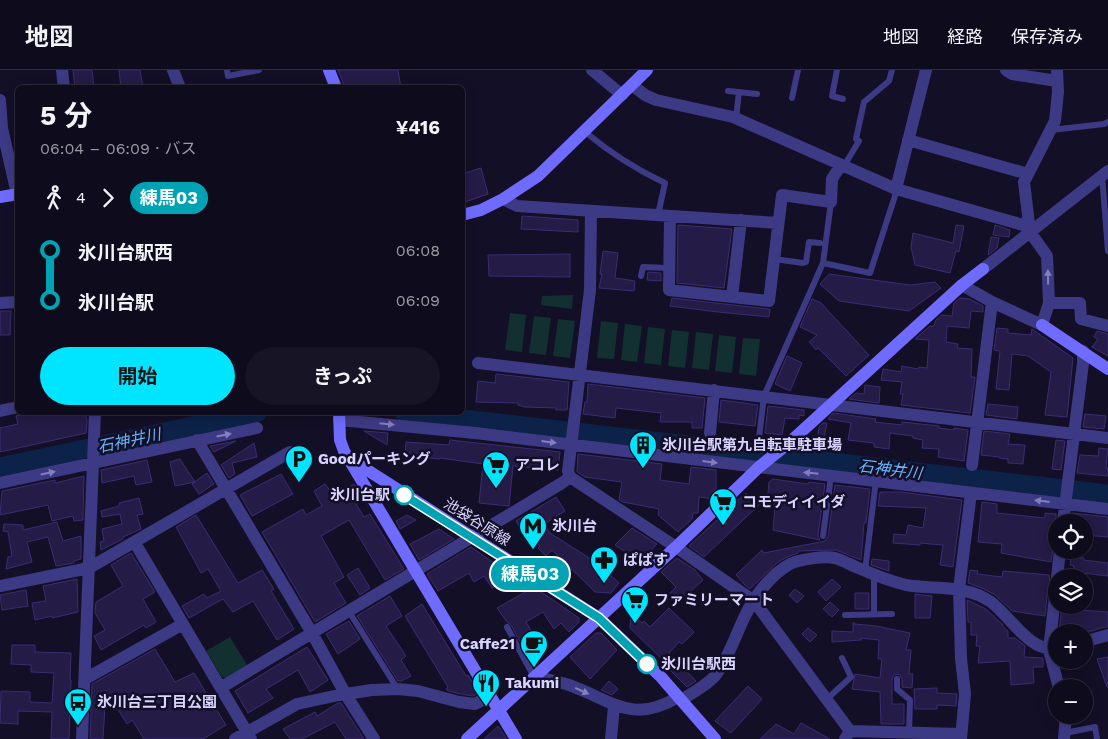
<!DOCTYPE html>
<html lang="ja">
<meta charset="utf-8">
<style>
body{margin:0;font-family:"Work Sans","Noto Sans JP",sans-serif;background:#171425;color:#f1f3f6;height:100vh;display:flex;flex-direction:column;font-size:19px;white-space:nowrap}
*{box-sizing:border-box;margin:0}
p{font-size:16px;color:#9b9ba3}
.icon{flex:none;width:28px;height:28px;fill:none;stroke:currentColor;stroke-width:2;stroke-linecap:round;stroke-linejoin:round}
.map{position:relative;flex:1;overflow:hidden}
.drawer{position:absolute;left:15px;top:15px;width:450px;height:330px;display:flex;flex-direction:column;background:#0e0b1c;border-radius:8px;box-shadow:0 2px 12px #0003,0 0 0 1px #2e2b3b}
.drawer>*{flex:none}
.badge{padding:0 10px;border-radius:16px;font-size:18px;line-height:32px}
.fabs{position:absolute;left:1048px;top:444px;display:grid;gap:10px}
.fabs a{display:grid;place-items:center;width:45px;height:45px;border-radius:50%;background:#0e0b1c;box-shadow:0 2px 12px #0003,0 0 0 1px #2e2b3b;font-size:25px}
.map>.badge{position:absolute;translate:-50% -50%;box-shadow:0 0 0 2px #fff}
.legs{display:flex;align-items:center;gap:8px;height:55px;padding:0 25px;font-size:16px}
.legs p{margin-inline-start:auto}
.head{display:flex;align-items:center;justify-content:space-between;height:85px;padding:0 25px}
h1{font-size:28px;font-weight:700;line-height:38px}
.primary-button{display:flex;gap:10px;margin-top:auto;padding:10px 25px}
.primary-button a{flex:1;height:58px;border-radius:30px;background:#00e5ff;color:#111;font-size:20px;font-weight:700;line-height:58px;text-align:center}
.primary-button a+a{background:#171425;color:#f1f3f6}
ul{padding:0 25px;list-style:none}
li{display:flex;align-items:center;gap:18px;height:50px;font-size:19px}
li i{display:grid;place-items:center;width:8px;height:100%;margin:0 6px;background:currentColor}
li i::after{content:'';width:12px;height:12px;margin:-6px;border:4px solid;border-radius:50%;background:#0e0b1c}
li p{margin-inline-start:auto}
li:first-child i{background:linear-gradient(#0000 50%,currentColor 0)}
li:last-child i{background:linear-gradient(currentColor 50%,#0000 0)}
header{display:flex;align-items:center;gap:30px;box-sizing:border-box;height:70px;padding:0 25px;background:#0e0b1c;border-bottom:1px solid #2e2b3b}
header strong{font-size:24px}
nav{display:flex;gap:28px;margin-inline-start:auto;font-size:18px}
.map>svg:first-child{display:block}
</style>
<header>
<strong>地図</strong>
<nav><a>地図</a><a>経路</a><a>保存済み</a></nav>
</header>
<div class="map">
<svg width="1108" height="669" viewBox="0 0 1108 669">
<rect width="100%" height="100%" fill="#130f26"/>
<path fill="#12302f" d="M573 225 572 239 541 235 542 226Z
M510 243 526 245 522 282 505 280Z
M534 246 551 248 546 285 529 283Z
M558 249 575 251 570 288 553 286Z
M601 251 618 253 614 289 597 288Z
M625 254 642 256 637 292 621 290Z
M648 257 665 259 661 295 644 293Z
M672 260 689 262 685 298 668 296Z
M696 262 713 264 709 300 692 298Z
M719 265 736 267 732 303 715 301Z
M743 268 760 269 756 306 739 304Z
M230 567 247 595 226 608 222 607 206 581Z"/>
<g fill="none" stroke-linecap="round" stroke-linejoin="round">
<path stroke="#0c2248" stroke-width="19" d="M404 342 1108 424
M0 397 258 342"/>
</g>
<path fill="#241b47" stroke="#3b2d73" d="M73 0H92L94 18H75Z
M119 0H140L143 18H121Z
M338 0H398L401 18H345Z
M481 98 488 124 462 133V104Z
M522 146 578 150V162L521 159Z
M678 155 732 159 724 218 677 213Z
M956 155 964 156 959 182 956 181 950 203 915 195 911 177 913 163 953 173Z
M995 155 1010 160 1009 167 993 165Z
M991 167 999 168 997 178 988 185Z
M603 181 618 183 615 208 635 211 634 221 599 218 602 204H600Z
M570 184V207L489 206 488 185Z
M648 202 661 203V211L647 210Z
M829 204 910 215 935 212 941 218 909 241 839 231 820 214Z
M672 228 768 239H770L769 247 718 242 670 236Z
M960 228 970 229 983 236V242L971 241 969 258 947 256 946 272 958 274 957 278 972 279 971 307H975L970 343 901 335 903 324H900L902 312 881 310 883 299 901 302 902 296 918 299 919 297 927 298 929 270 915 269 930 256H934L936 250 942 245 952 246 954 233Z
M812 229 821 233 869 285 846 306 818 278 816 280 809 272 817 265 800 257Z
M0 241H11L10 265H0Z
M997 258 1008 259V263L1031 265 1032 259 1073 288 1067 347 1045 345 1051 302 1028 286 1012 284 1009 320 996 319 1000 281 994 280Z
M1097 261 1108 264V286L1092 277 1098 269 1094 267Z
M787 286 802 293 790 321 775 314Z
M496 304 569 312 567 340H556V338L525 337 518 335V333L476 332 478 311 495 313Z
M588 314 705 328 702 358H692V352H660L661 343 616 338 615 348 583 344 585 332H587Z
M865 315 880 317 879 333 849 329 856 323 864 324Z
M721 330 758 335 755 356 719 352Z
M988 334 1018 337 1017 349 986 345Z
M768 336 804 340V346L799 345V349L785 348 782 365 765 363Z
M31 342H85L87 351 86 363 0 382V358L18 354 16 346Z
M833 343 876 349 875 352 902 355V352L939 356V358L954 360V358L968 360 964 391 938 387 939 379 922 378 923 370 913 368V366L890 363 889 379 874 377V373L848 370 851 353 828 349Z
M1085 344 1106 346 1104 359 1083 357Z
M823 353H827L822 379 816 378 819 357Z
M364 361 388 363 387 375Z
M984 361 1010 364 1008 374 1025 375 1023 394 1008 393V389L999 388V387L981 385Z
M450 370 560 382 558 400 513 396 509 436 479 433 483 394 440 388V389L405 386 406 372 449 375Z
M1056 370 1065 371 1061 400 1052 399Z
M236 371 214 382 210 376Z
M254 373 257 387 232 393 235 404 229 408 221 395Z
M1099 378 1108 379 1106 398H1108V406L1077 403 1080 385 1098 386Z
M578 384 662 394 660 410 689 414 691 397 716 400V428L714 429 699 427 698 443H693L692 449 678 462 658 445 659 439 623 432 619 430 622 412 585 407 577 402Z
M180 389 195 412 175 416 170 392Z
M147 390 152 412 136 415 134 406 102 413 101 400Z
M207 403 214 414 199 424 192 414Z
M281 404 293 424 252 446 240 425Z
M84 406 83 450 74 451 73 446 52 451 48 435 0 445 2 421 55 410V413Z
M773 409 808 414 809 412 825 414 818 465 820 470 773 460 775 435 767 434 769 412Z
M325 414 334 426 354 414 363 429 356 434 364 447 370 444 404 499 385 510 349 450 321 466 344 507 334 513 346 533 315 552 262 462 303 439 306 445 322 436 314 421Z
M835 415 870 419 866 453H864L861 490 836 480 798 481V483L787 487 778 492 750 519 745 515 736 505 762 480 764 483 825 471 828 467Z
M880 422H901L962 430 953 497 940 495 943 475 920 473V475L893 473 894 464 906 465 908 455 923 458 926 438 878 436Z
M746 423 748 425 749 424 760 434 704 487 689 476Z
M556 427 565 441 544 454 550 463 597 493 619 513 611 523 595 522 552 480 546 486 538 478 540 476 524 464 516 451Z
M139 428 143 444 137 445 141 459 123 467V469L101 480 100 472 104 471 102 459 122 454 120 444 102 447 101 441 119 436V433Z
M982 432 997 434V443L1045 448V443L1056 444V472L1054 471 1051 492 1001 483 1002 474 978 472Z
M1072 443 1108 447V467L1084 465V452H1071Z
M196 445 238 513 262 500 274 519 271 521 294 559 277 570 253 531 233 542 223 529 189 548 182 536 204 524 207 528 221 521 208 499 201 503 176 457Z
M407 445 416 450 400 459 396 451Z
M57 452 63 471 81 466V489L74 491V493L56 496 48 467 27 472 32 492 6 499 8 487 12 486 8 462 3 461 4 454 23 455V460Z
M632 458 657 474 640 492 615 475Z
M439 459 454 469 419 490 410 474Z
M471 477 500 497 497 498 511 506 492 518 484 506 474 512 469 503 438 521 427 504Z
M131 483 155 522 143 529 156 552 146 558 144 555 101 580 94 566 105 560 95 543 96 532 123 516 111 495Z
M1071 487 1084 488V490L1108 493V506L1082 503V508H1072L1074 496 1070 495Z
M677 488 695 500 703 510 678 533 670 523 676 517 661 502Z
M872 489 889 491V501L871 495Z
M358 498 370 518 360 525 347 505Z
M970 500 978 501 977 504 1002 507 1003 501 1049 505 1050 512 1048 517 1045 546 1012 541 995 525 984 519 968 513Z
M77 509 78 542 52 548V546L35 550 32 533 46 531 43 516Z
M832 509 841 517 826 531 818 522Z
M534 517 579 548V552L569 562 561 553 554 559 543 542 526 552 544 584 531 591 511 555 507 552 497 538Z
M795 519 804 526 797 533 789 525Z
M26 520 28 536 2 540 0 525Z
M855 523H869V539H855Z
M915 524 932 526 930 548H915Z
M390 526 402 546 386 556 406 586 401 590 411 606 401 611H398L357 546Z
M967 530 986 539 1003 555V557L1008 561V568H1015L1025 576 1024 587 1043 588V597H1033L1034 613 1011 615 1010 591 978 593 980 576H976L977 565H971V552H968Z
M830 532 839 540 832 547 823 539Z
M422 534 466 606 468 605 479 623 473 626 461 624 448 621 446 619 448 617 405 546Z
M1062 535H1067V539L1108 542V557H1104L1092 561 1059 562Z
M669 538 694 562 682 574 679 572 669 583 696 611 687 617 669 599 670 597 630 558 631 543 642 553 644 551 650 557Z
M349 551 360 569 338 584 326 564Z
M853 552 855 554 876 556 910 563 906 580H911L909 604H913L912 618 902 617V609L899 604 894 605 892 609V634H904V654H881L880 622 852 619 855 604 880 608 882 589H878L879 570 861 568V570L832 572V561L853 562Z
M808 558 817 565 810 572 802 564Z
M596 563H601L617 580 590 609 570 587Z
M12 575H35V582L71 583 70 610H71L69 669H51L52 642 18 641V654L0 653 1 621 30 622V632L52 633 54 603 31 602V595L11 594Z
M307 577 328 610 310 622 298 600 266 619 273 628 248 643 235 621Z
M155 579 175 612 194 603 226 655 203 669H144L132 650 127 654 106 620 103 669H90L92 614Z
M1108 587V617H1107L1097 589Z
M609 611 618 619 612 625 601 620Z
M748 616 762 629 731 663 715 651Z
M937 618V623L957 624 956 636 937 635V639H915L914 619Z
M338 633H341L364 669H346L335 652 302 669H290L283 659 315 642 317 646Z
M801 653 830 669H760L776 654 794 664Z
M498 656 507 669H484Z"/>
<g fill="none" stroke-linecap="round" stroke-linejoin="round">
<path stroke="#3d3a85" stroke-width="6" d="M227 0 228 6 259 0
M837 0 832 26 843 29
M728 21 757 24
M792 28 798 0
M736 48 739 22
M1051 60 1104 54 1108 52
M584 61C609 82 635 99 665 113L658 145
M844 96 859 71 856 69 864 32 889 11 892 0
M1102 105 1108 181
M774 189 803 193 806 192 809 172 820 173
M823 193 870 203 895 126 896 119
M641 206 643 197 668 198
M759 368 764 326 823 193 831 132
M823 466 831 406
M865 501 876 410
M348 540 397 618
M874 544V504
M845 545 892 544
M507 557 534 607
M897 609V619L910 630 909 663
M827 629 851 607 842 588
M1065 663 1095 657 1097 669"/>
<path stroke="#3d3a85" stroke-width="12" d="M62 0 64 18
M173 0 180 18
M592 0 622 25
M1006 0 1012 4 1057 11
M632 15 645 25 656 30 733 47 896 119 1030 157
M0 30 2 58 17 124
M908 70 1028 104
M896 119 926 0
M503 129 517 136 778 153
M670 146 669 220 769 231 782 125 831 132 832 109 841 95
M983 199 1108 101
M962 215 992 232 1042 255 1049 233 1047 186 1030 162 1024 112 1055 51 1058 22 1057 0
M732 227 741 150
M0 233 18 232
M1049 233H1080L1081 249 1108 256
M478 293 1108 368
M0 341 18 337
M339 350 475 363 1108 439
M710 363 714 320
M197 370 312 563 346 625 374 669
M972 395 992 232
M570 407 568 401 590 220 591 141
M0 413 257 358
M1063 452 1083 293V281
M135 473 251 669
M1057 508 1060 480
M0 516 89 498 290 382
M1056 518 1049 580 1059 618
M1084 572 1108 565
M537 604C547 612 554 610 566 614 609 628 631 656 678 627
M85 609 183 554
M222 617C335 549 449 482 562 413L570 407 676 477 754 531 850 661
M681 630C692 623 706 616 715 606 728 589 735 567 744 548 753 528 770 505 790 494 800 489 824 486 835 488 842 490 849 494 856 497 872 504 890 511 906 515 935 520 966 514 991 532 1010 546 1030 583 1056 578
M82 669 95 342
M235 669 297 634 339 625 372 620 398 619 418 621 459 632 475 634 490 626
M611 669 614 636
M845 669 850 661 961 664
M961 669 965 624 961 588 959 519 971 423
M1064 669 1066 645"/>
<path stroke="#6f6bff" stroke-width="12" d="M329 0 336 18
M0 127 18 124
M462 145 481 140 503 129 538 106 647 0
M1042 255 1108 299
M339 342 340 370 344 381 516 669
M350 389 599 548 661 607 715 669
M467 669 676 477 759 397 790 372 962 215 983 199"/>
</g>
<defs><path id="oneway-solid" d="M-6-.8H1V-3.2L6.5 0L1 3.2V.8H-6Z" transform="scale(1.25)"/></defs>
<g fill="#837fbc">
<use href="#oneway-solid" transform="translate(1048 207) rotate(-91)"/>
<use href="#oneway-solid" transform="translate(387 354) rotate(6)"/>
<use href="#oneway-solid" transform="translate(224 365) rotate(-11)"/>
<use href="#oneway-solid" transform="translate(549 372) rotate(7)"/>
<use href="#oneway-solid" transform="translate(710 392) rotate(7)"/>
<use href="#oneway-solid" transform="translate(48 403) rotate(-12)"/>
<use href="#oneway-solid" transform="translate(811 403) rotate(-174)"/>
<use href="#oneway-solid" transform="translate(1042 431) rotate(-173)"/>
<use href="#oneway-solid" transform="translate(582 621) rotate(24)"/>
</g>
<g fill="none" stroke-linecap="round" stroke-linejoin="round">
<g stroke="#fff" stroke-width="11">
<path id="line-1" d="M404 425 599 548 647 594"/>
</g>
<use href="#line-1" stroke="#00a3b4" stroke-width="8"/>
</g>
<defs>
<g id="building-pin" transform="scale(1.4375)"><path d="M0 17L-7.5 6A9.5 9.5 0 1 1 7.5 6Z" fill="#00e5ff" stroke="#130f26"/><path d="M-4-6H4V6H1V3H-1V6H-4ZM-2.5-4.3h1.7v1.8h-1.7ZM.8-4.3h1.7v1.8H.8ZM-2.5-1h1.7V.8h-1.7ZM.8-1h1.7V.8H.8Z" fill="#111"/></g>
<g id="parking-pin" transform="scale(1.4375)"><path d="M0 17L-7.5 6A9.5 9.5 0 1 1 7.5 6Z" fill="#00e5ff" stroke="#130f26"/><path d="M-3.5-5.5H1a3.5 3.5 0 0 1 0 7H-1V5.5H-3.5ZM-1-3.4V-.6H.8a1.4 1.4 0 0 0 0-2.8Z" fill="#111"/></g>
<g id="supermarket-pin" transform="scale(1.4375)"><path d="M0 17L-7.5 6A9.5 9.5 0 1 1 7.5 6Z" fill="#00e5ff" stroke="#130f26"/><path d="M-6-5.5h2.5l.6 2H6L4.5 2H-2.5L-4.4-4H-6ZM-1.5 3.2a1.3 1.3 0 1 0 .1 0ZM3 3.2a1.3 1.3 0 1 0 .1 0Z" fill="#111"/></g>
<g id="metro-pin" transform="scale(1.4375)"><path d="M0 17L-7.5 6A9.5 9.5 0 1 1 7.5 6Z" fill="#00e5ff" stroke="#130f26"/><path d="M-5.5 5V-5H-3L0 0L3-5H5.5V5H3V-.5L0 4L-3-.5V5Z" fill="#111"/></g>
<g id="pharmacy-pin" transform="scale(1.4375)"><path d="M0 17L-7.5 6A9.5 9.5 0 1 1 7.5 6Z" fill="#00e5ff" stroke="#130f26"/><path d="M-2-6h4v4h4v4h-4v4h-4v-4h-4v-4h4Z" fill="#111"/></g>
<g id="cafe-pin" transform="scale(1.4375)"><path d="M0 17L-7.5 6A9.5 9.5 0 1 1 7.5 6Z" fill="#00e5ff" stroke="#130f26"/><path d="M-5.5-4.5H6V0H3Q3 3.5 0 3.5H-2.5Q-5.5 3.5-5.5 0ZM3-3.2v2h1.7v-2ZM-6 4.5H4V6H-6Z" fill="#111"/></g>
<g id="restaurant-pin" transform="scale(1.4375)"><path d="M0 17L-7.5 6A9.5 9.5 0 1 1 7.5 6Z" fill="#00e5ff" stroke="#130f26"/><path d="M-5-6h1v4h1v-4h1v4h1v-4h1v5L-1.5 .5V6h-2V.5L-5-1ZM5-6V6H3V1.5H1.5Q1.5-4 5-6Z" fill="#111"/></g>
<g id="bus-pin" transform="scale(1.4375)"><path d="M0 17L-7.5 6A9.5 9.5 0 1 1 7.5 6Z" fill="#00e5ff" stroke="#130f26"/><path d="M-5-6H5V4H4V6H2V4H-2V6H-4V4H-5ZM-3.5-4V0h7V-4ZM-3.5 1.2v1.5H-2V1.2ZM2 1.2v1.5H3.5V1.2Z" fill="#111"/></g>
</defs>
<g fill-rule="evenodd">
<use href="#building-pin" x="643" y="375"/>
<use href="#parking-pin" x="299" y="389"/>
<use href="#supermarket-pin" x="496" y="395"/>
<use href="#supermarket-pin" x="723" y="432"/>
<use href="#metro-pin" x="533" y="456"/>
<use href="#pharmacy-pin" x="604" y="490"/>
<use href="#supermarket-pin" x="635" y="530"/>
<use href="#cafe-pin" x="534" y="574"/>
<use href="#restaurant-pin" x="486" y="613"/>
<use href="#bus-pin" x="78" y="632"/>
</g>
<g fill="#fff" stroke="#00a3b4" stroke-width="2.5">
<circle cx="404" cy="425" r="9"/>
<circle cx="647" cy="594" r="9"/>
</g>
<g text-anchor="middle" stroke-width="5" stroke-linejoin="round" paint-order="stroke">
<g font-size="15" font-weight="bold" fill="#d9d4ff" stroke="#130f26" text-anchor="start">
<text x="662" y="380">氷川台駅第九自転車駐車場</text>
<text x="318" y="394">Goodパーキング</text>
<text x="515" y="400">アコレ</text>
<text x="742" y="437">コモディイイダ</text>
<text x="552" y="461">氷川台</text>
<text x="623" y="495">ぱぱす</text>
<text x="654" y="535">ファミリーマート</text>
<text x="515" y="579" text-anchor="end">Caffe21</text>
<text x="505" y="618">Takumi</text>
<text x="97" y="637">氷川台三丁目公園</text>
</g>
<g font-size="15" font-weight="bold" fill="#d9d4ff" stroke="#130f26" text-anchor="end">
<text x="390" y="430">氷川台駅</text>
<text x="661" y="599" text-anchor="start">氷川台駅西</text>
</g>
<g font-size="15" fill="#d9d4ff" stroke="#130f26">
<text transform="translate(477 452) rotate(32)" y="5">池袋谷原線</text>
</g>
<g font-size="16" font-style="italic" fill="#62b6ff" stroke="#130f26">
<text transform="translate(129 370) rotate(-12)" y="6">石神井川</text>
<text transform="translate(890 399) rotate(7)" y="6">石神井川</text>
</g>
</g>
</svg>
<div class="fabs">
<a><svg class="icon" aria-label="locate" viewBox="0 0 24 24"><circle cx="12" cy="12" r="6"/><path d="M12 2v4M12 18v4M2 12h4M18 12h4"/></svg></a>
<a><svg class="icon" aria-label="layers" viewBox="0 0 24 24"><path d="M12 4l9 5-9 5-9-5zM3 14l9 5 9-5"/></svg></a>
<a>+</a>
<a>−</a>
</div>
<b class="badge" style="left:530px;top:504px;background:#00a3b4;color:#fff">練馬03</b>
<section class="drawer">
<div class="head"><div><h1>5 分</h1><p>06:04 – 06:09 · バス</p></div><b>¥416</b></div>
<div class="legs"><svg class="icon" aria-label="walk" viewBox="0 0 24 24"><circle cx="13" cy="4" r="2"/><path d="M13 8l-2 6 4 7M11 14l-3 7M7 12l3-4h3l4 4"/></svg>4<svg class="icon" aria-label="forward" viewBox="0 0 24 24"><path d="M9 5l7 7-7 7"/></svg><b class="badge" style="background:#00a3b4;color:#fff">練馬03</b></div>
<ul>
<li><i style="color:#00a3b4"></i><b>氷川台駅西</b><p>06:08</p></li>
<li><i style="color:#00a3b4"></i><b>氷川台駅</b><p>06:09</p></li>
</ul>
<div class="primary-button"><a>開始</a><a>きっぷ</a></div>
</section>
</div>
